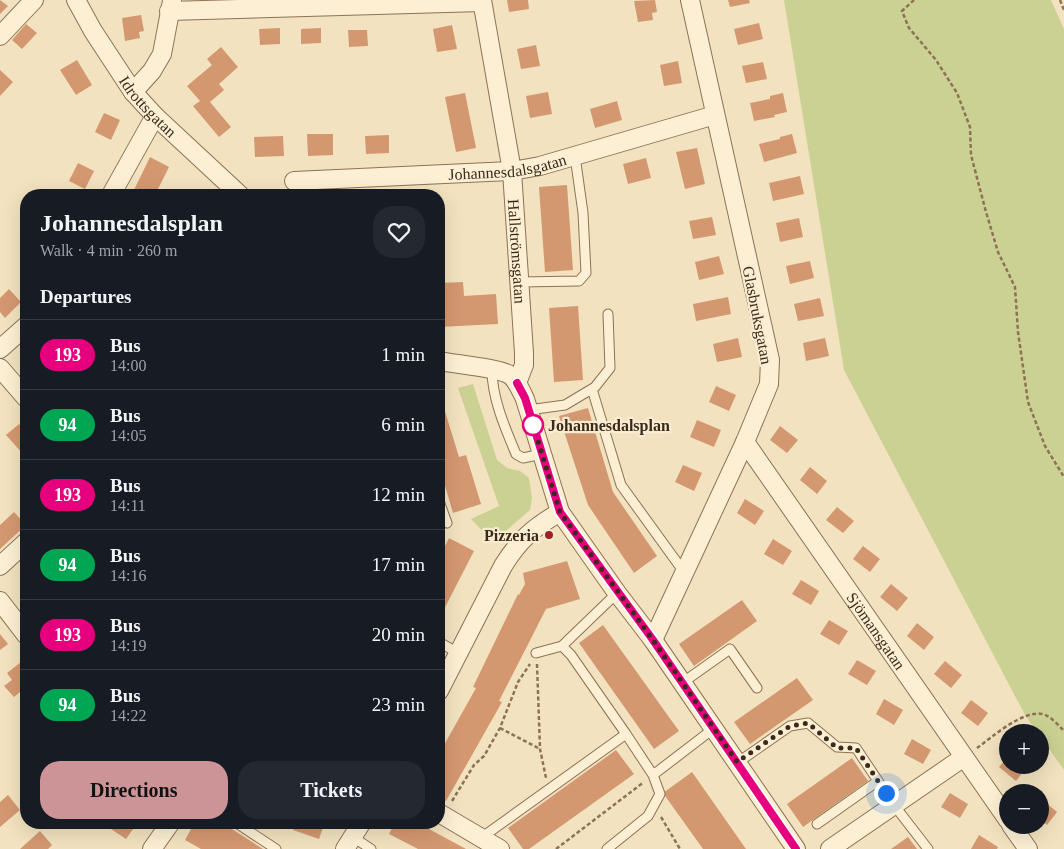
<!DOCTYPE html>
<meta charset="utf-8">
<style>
body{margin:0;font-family:Georgia,serif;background:#242831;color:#f1f3f6;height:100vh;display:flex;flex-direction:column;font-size:19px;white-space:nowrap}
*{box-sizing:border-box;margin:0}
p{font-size:16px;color:#9ea1a6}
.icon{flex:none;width:28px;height:28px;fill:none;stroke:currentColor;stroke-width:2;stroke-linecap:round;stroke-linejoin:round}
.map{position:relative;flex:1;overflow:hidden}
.panel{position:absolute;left:20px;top:189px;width:425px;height:640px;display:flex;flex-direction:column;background:#171b24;border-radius:20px;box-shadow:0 5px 20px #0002}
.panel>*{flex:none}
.badge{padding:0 10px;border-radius:16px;font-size:18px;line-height:32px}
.tools{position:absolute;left:999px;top:724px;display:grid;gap:10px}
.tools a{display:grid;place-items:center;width:50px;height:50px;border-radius:50%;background:#171b24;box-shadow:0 5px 20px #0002;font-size:25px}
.you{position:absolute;width:25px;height:25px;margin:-12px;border:4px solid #fff;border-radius:50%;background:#1a73e8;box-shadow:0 0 0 8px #1a73e833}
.map>.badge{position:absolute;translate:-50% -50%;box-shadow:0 0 0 2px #fff}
h2{padding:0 20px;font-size:19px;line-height:45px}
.round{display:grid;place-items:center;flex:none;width:52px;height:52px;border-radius:20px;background:#242831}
.summary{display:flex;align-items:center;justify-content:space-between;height:85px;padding:0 20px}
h1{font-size:24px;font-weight:800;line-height:38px}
.primary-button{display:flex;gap:10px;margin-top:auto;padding:10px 20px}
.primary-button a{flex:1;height:58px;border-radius:20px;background:#cd9498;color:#111;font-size:20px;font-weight:800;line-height:58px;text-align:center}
.primary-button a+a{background:#242831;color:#f1f3f6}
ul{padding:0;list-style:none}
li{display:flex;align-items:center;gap:15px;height:70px;padding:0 20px;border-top:1px solid #363941}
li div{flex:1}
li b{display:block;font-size:19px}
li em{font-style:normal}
li .badge{min-width:55px;font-weight:700;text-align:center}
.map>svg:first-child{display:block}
</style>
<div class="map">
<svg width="1064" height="849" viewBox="0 0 1064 849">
<rect width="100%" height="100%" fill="#f2e2bf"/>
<path fill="#cbd192" d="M784 0H1051L1064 29V770L1040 736V732H1037L1025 715 844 370Z
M473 384 497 460 507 468 520 471 529 478 532 498 530 510 493 542 471 519 499 506 458 388Z"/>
<path fill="#d49871" d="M0 0 8 6 0 14Z
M507 0H528L529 9 509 12Z
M655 0 657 12 652 13 653 20 638 22 634 1Z
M728 0H749L750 3 730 7Z
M141 15 144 31 139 32 140 38 125 41 122 18Z
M759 23 763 39 738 45 734 29Z
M26 24 37 33 22 49 12 40Z
M452 25 457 49 437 52 433 29Z
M280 28V44L260 45 259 29Z
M321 28V43L301 44V29Z
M348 30H367L368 46 349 47Z
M536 45 540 66 521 69 517 49Z
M221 47 238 67 219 84 224 90 210 102 231 127 219 137 193 106 200 101 187 86 212 65 207 59Z
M77 60 92 85 76 95 60 70Z
M678 61 682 83 664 86 660 65Z
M763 62 767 79 746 83 742 66Z
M0 70 13 82 0 96Z
M548 92 552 114 530 118 526 96Z
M465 93 476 148 456 152 445 97Z
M783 93 787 112 774 115 775 117 754 121 750 103 770 99V96Z
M617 101 622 120 595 128 590 109Z
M104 113 120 120 111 140 95 132Z
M307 134H333V155L308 156Z
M792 134 797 153 764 162 759 144 780 139V137Z
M389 135V153L366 154 365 136Z
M283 136 284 156 255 157 254 137Z
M697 148 705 184 685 189 676 152Z
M150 157 169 167 155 195H138L133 192Z
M646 158 651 178 628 184 623 164Z
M78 163 94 171 85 189 69 181Z
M800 176 804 194 773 201 769 183Z
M567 185 573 270 545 272 539 187Z
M712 217 716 235 693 239 689 221Z
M799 218 803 237 780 242 776 223Z
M719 256 724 274 699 280 695 262Z
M810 261 814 278 790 284 786 266Z
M463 282 464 296 496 294 498 324 439 327V283Z
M9 289 21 302 5 318 0 312V298Z
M728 297 731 314 696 321 693 304Z
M820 298 824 316 798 321 794 304Z
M578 306 583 380 554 382 549 308Z
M738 338 742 357 717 362 713 344Z
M825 338 829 356 806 361 803 343Z
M26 358V368L21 362Z
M716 386 736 395 729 411 709 402Z
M444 408 459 457 466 455 481 504 453 513 439 465V410Z
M588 408 613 492 657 556 634 573 588 505 559 416Z
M697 420 721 430 714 447 690 437Z
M19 424 26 432V451L23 454 6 435Z
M780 426 798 440 787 453 770 440Z
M683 465 702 473 694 491 675 482Z
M810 467 827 481 817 494 800 480Z
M745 499 764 511 755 525 737 513Z
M837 507 854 521 843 533 826 520Z
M14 512 26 525 0 549V525Z
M449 538 474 551 439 619V558Z
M773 539 792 551 783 565 764 554Z
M863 546 880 559 870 572 853 559Z
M567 561 580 599 546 609 499 701 502 702 446 801 439 797V754L476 688 473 687 518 594 519 595 525 584 523 573Z
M801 580 819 591 811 605 792 594Z
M891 584 908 598 897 611 880 597Z
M742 600 757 621 694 666 679 644Z
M829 620 848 631 839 645 820 634Z
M917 623 934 637 924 650 907 636Z
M603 625 679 731 654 749 579 643Z
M0 634 8 644 0 650Z
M857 660 876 671 867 685 848 674Z
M945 661 962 675 951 688 934 674Z
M21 662 26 668V687L14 697 4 686 12 680 7 673Z
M797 678 813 700 750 744 734 722Z
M884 699 903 710 894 725 876 714Z
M971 700 988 713 978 726 961 713Z
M912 739 931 750 923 764 904 754Z
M616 750 634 774 529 849H523L508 828Z
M1008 757V765H1023L1026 768 1016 781 999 767Z
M852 758 868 781 803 827 787 804Z
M692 772 746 849H703L663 793Z
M950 793 968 804 960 818 941 807Z
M8 795 20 810 0 827V802Z
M1040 798 1057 812 1047 825 1040 820Z
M116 822H138L126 839 111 829Z
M195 822H225L224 824 263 849H201L185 840Z
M296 822H325L319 839 293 830Z
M395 822H416L466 849H418L389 834Z
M40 831 52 845 48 849H20Z
M979 835 998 847 997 849H971Z
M908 837 917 849H891Z"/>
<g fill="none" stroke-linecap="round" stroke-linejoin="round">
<g stroke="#8d7256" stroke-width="11">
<path id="lane" d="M520 282 579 281 586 273 583 213 575 156
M492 370C492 398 505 428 516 454L523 458 542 454
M592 389 621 485 684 572
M528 410 565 405 595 387 610 368 608 314
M439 501 447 523
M439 642 458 653
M562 646 571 655 626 734
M536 653 562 646 617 593
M682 683 730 649 757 688
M737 763 790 726 808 723 837 747 856 748 894 805 928 849
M653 775 713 729
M235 822 276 849
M817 824 878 781
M353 837 371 849
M481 838 626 734 653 775 660 794 648 816 607 849"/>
</g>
<g stroke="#8d7256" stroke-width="20">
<g id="street">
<path id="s1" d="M76 0 93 31 133 92 155 116 240 195"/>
<path id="s2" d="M482 0 512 171 524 353V365L517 383"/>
<path d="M169 11 482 2"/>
<path d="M0 36 34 0"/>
<path d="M133 92 152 71 162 54 172 1"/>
<path id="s3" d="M294 181 512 171 540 166 715 115"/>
<path d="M111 195 155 116"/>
<path d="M0 349 26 326"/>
<path d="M439 361C454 364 499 368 510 375 517 380 521 391 525 399L560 512 617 593 653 640 796 849"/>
<path d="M0 368 26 398"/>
<path id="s4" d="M745 442 1008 820"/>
<path d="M0 566 26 542"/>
<path d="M0 601 26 635"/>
<path d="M653 640 745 442 769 384 770 360 690 0"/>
<path d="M439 691 503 566C519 540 533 528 560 512"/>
<path d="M439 813 500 849"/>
<path d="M1011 825 1028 849"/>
<path d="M152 849 171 822"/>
<path d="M345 849 362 822"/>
<path d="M830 849 964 757"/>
</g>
</g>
<path stroke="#8d7256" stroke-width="2.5" stroke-dasharray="4 2.5" stroke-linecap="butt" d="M914 0 902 11 909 28 936 60 957 93 970 127 971 155 986 212 998 252 1015 287 1018 332 1028 402 1045 446 1064 477
M1060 0 1064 10
M537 664 540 749 546 778
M500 728 540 749
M977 748C992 737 1023 710 1042 714 1051 716 1058 725 1064 731
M452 801 474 765 484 756 500 728 518 682 530 664
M661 817 680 849
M556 849 644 782"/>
<use href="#lane" stroke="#fcefd3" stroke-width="9"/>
<use href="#street" stroke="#fcefd3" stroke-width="18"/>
</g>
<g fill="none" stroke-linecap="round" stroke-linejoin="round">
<g stroke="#fff" stroke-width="11">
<path id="line" d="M517 383 525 398 560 512 653 640 796 849"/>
</g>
<use href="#line" stroke="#e6007e" stroke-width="8"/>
<path stroke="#3b2a1c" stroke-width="5" stroke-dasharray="0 9" d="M533 425 560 512 653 640 737 762 790 726 808 723 837 748H856L886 793"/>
</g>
<circle fill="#fff" stroke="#e6007e" stroke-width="2.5" cx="533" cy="425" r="10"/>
<circle fill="#a22024" stroke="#f9ecd0" stroke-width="2" cx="549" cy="535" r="5"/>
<g text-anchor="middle" stroke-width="4.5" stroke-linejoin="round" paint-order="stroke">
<g font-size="16" fill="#3b2a1c" stroke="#f9ecd0">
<text dy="6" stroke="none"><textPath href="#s1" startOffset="129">Idrottsgatan</textPath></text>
<text dy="6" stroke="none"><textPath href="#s3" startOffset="214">Johannesdalsgatan</textPath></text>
<text dy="6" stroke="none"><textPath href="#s2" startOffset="254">Hallströmsgatan</textPath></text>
<text transform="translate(758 315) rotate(79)" y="6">Glasbruksgatan</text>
<text dy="6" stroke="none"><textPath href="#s4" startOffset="230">Sjömansgatan</textPath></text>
</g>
<g font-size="16" font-weight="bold" fill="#3b2a1c" stroke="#f9ecd0" text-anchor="start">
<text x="548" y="431">Johannesdalsplan</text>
</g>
<g font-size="16" font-weight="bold" fill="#3b2a1c" stroke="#f9ecd0" text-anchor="end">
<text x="539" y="541">Pizzeria</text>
</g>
</g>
</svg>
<div class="tools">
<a>+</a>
<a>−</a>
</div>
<div class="you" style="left:886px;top:793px"></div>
<section class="panel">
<div class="summary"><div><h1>Johannesdalsplan</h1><p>Walk · 4 min · 260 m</p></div><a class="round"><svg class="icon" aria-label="heart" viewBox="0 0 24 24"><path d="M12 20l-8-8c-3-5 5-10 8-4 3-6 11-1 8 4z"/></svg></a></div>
<h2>Departures</h2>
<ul>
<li><span class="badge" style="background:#e6007e;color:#fff">193</span><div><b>Bus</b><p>14:00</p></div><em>1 min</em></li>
<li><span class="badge" style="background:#00a651;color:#fff">94</span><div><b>Bus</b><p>14:05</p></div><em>6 min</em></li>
<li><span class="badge" style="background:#e6007e;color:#fff">193</span><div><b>Bus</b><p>14:11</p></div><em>12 min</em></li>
<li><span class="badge" style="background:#00a651;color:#fff">94</span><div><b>Bus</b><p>14:16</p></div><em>17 min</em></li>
<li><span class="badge" style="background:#e6007e;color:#fff">193</span><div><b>Bus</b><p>14:19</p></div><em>20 min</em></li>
<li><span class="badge" style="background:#00a651;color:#fff">94</span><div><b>Bus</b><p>14:22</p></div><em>23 min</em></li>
</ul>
<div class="primary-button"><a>Directions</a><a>Tickets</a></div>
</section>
</div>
